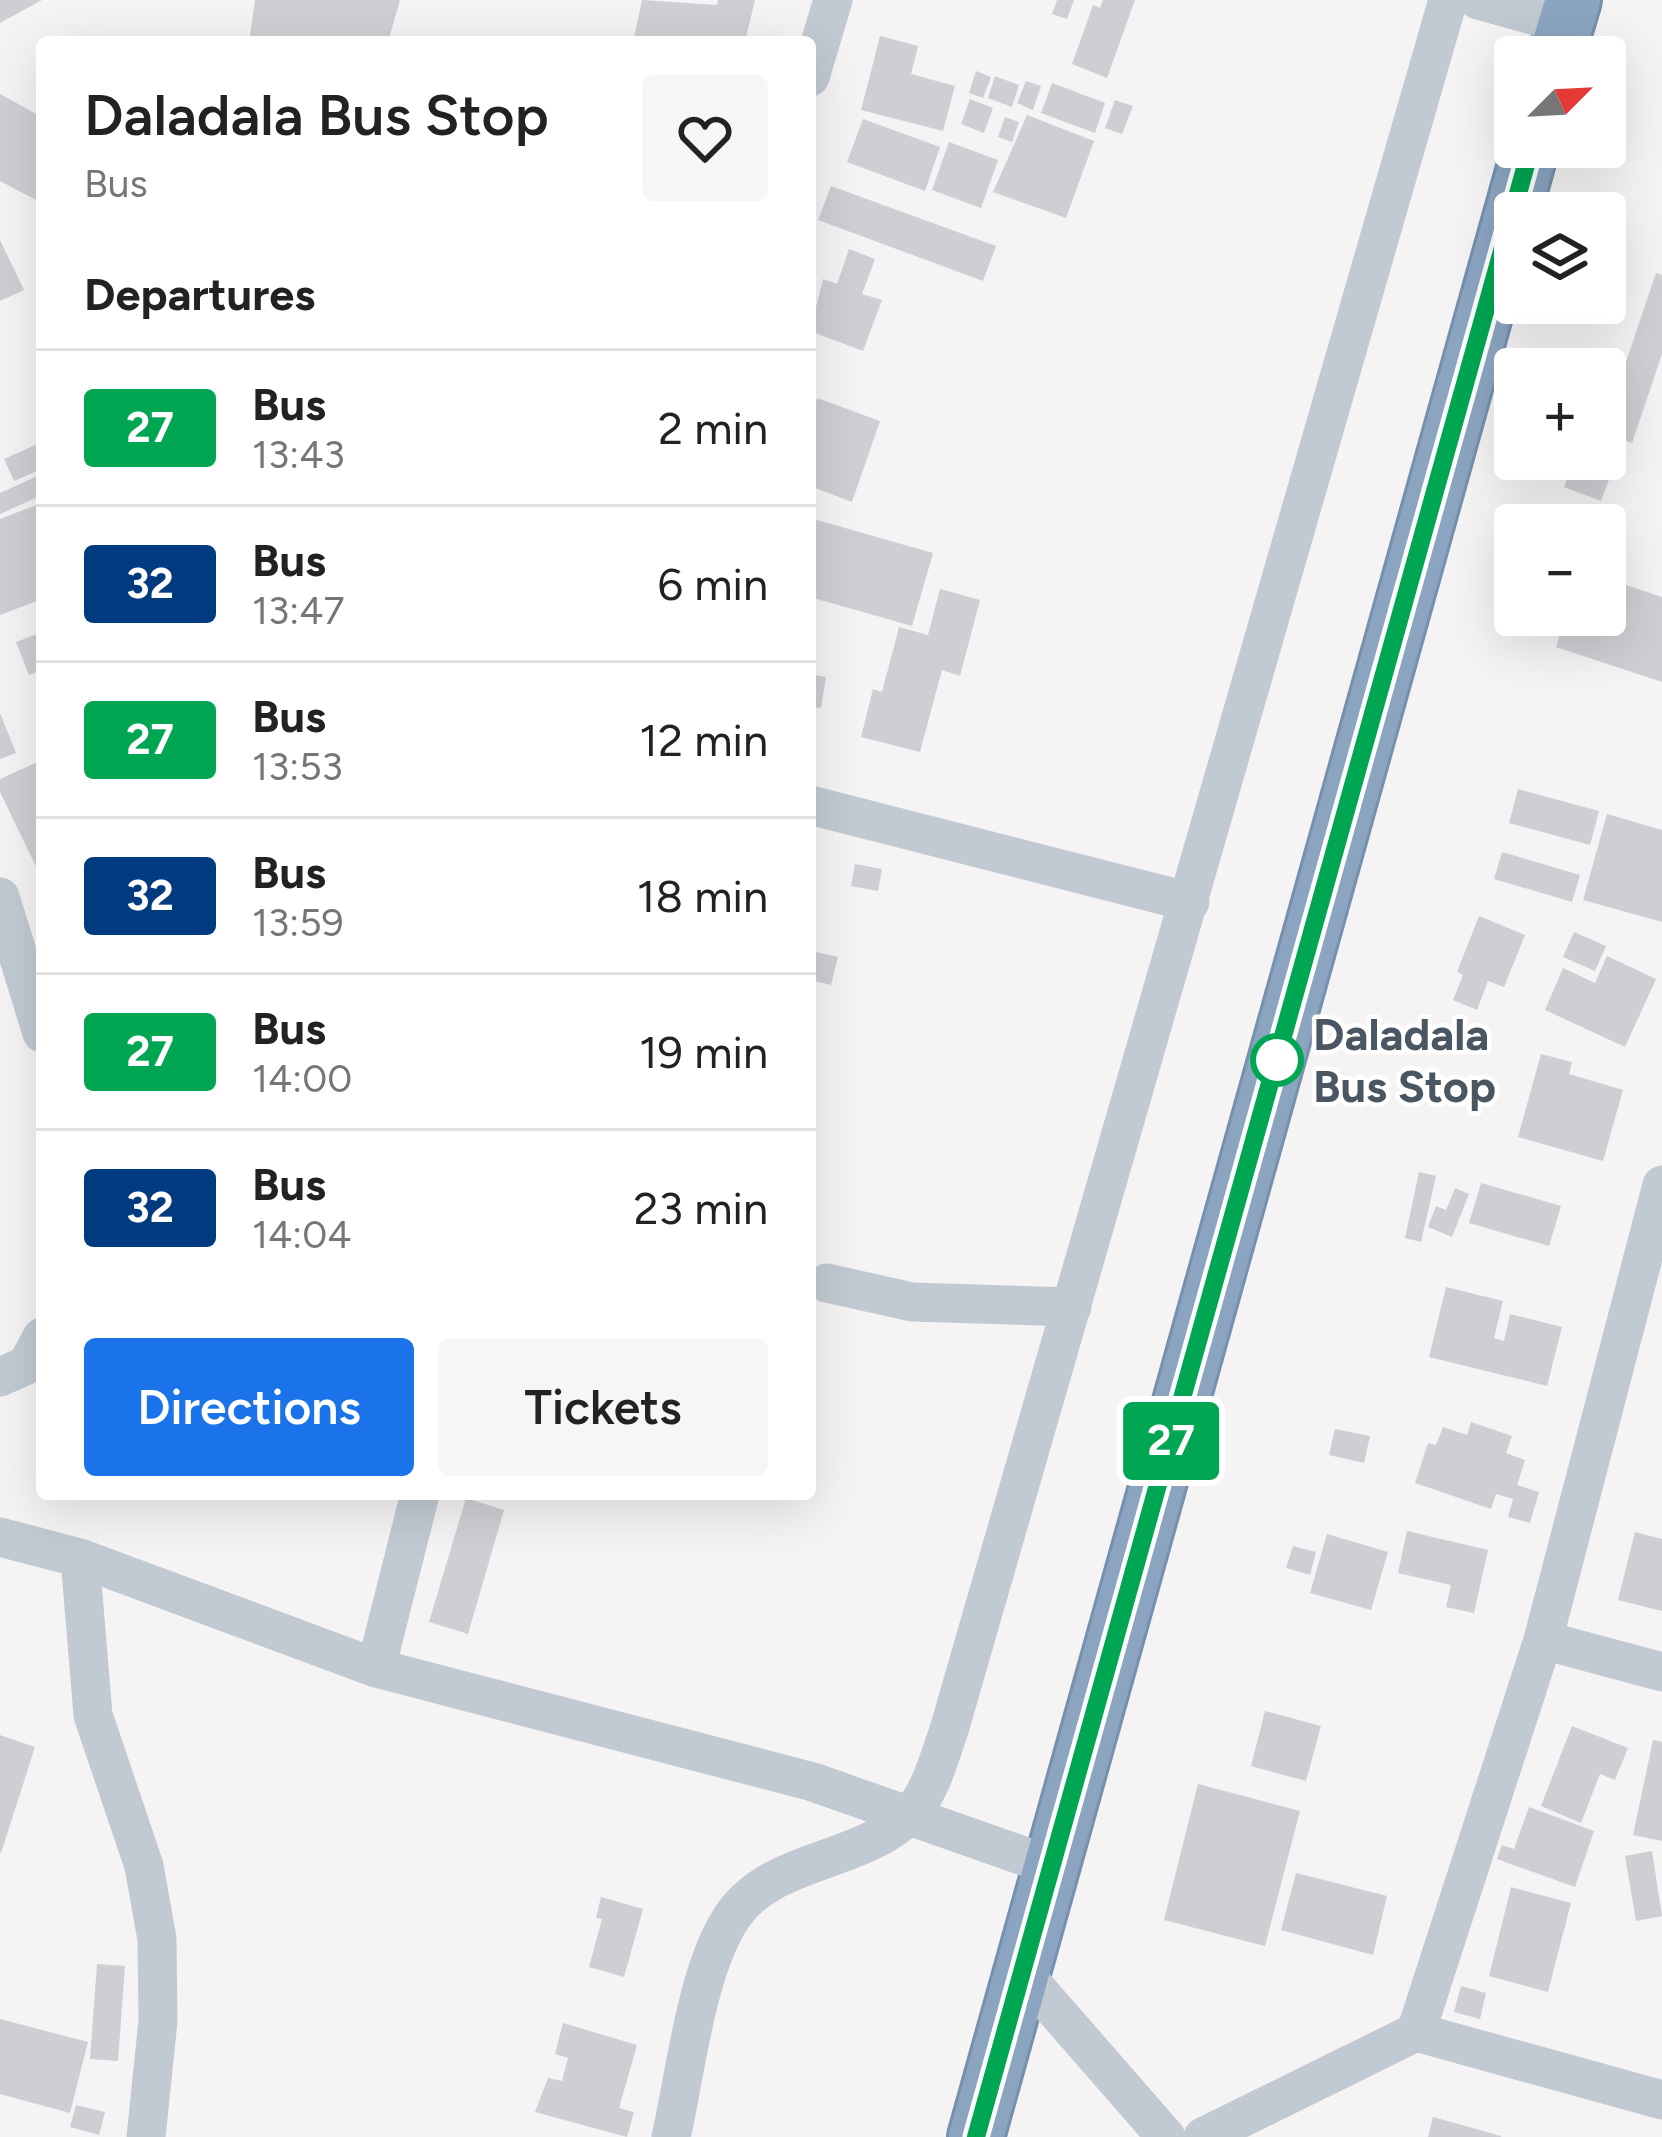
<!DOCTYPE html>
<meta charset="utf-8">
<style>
body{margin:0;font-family:Figtree,sans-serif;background:#f6f6f6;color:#222;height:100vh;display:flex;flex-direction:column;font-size:45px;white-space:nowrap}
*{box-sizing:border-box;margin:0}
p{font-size:39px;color:#767676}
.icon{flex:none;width:66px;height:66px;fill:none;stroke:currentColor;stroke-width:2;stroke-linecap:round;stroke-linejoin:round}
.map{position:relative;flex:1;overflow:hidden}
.details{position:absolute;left:36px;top:36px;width:780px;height:1464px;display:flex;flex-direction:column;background:#fff;border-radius:12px;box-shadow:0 12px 48px #0002}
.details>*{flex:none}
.badge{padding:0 24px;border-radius:9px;font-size:42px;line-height:78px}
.needle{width:78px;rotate:66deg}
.buttons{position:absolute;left:1494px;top:36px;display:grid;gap:24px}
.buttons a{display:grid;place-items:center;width:132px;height:132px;border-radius:12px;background:#fff;box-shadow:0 12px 48px #0002;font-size:60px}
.map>.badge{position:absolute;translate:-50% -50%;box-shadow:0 0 0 6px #fff}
h2{padding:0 48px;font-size:45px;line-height:108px}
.round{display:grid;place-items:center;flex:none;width:126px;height:126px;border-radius:12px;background:#f6f6f6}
.headline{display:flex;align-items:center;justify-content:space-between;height:204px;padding:0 48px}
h1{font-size:57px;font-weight:600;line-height:90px}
.primary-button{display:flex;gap:24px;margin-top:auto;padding:24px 48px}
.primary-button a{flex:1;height:138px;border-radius:12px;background:#1a73e8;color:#fff;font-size:48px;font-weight:600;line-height:138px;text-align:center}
.primary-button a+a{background:#f6f6f6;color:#222}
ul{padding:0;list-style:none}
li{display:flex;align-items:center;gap:36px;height:156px;padding:0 48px;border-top:3px solid #e0e0e0}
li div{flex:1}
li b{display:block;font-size:45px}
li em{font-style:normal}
li .badge{min-width:132px;font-weight:700;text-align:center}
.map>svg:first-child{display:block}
</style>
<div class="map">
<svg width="1662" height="2137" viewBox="0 0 1662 2137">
<rect width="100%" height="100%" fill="#f5f3f3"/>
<path fill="#cdcfd5" d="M0 0H42L0 23Z
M255 0H400L388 42H249Z
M642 0 717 5 718 0H755L745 42H633Z
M1057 0H1074L1067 19 1052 14Z
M1103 0H1135L1107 78 1072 64 1093 5 1100 8Z
M880 36 918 46 911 74 955 86 943 131 861 110Z
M976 71 991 77 983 98 969 93Z
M995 76 1019 85 1012 107 988 98Z
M1026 81 1041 86 1033 110 1017 103Z
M1052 83 1105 103 1095 133 1041 113Z
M0 94 42 117V203L0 181Z
M970 99 993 108 984 133 961 124Z
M1115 100 1133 106 1122 134 1105 128Z
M1027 115 1094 141 1066 218 993 192Z
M1005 117 1019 122 1012 142 998 137Z
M863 119 940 147 925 191 847 162Z
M949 142 998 160 981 208 932 190Z
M831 186 996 246 983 281 818 220Z
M0 240 24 290 0 301Z
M849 249 875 259 862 294 882 300 863 351 810 331 823 279 837 284Z
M1656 273 1662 275V354L1632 443 1605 434V424Z
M817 398 880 421 852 502 810 486V420Z
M42 442V469L14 481 4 459Z
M1605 451 1618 456 1601 501 1564 487 1574 459H1605Z
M42 474V495L0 514V493Z
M42 503V599L0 615V519Z
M810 518 933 553 912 626 810 597Z
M1605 578 1662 597V682L1556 647 1566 615H1605Z
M940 589 980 600 960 676 942 670 920 752 861 737 873 689 882 692 899 627 928 635Z
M42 632V670L29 675 16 642Z
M810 674 826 677 821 708 810 707Z
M0 713 16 753 0 759Z
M42 760V879L0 792V779Z
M1518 789 1599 811 1590 845 1509 823Z
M1607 814 1662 830V922L1583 900Z
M1502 852 1580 875 1572 902 1494 879Z
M855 864 882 869 878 891 851 886Z
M1479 916 1525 935 1504 987 1488 981 1477 1010 1453 1000 1463 975 1457 972Z
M1574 932 1606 946 1595 971 1563 957Z
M812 951 838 957 831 985 810 980Z
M1607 956 1656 979 1625 1047 1545 1010 1563 968 1595 983Z
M1541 1054 1572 1062 1569 1074 1623 1090 1603 1161 1518 1137Z
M1419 1172 1436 1176 1421 1242 1405 1238Z
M1481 1183 1561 1206 1549 1246 1469 1223Z
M1455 1188 1469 1194 1452 1237 1428 1227 1436 1206 1446 1210Z
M1446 1287 1503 1301 1494 1338 1504 1341 1510 1314 1562 1327 1547 1386 1429 1357Z
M1471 1422 1512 1436 1506 1453 1525 1460 1517 1485 1539 1492 1530 1523 1508 1517 1513 1499 1496 1494 1491 1509 1415 1483 1428 1443 1436 1445 1443 1427 1467 1435Z
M1335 1429 1370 1436 1364 1463 1329 1455Z
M466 1498 504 1510 468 1634 429 1622Z
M1407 1531 1488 1550 1474 1613 1446 1607 1451 1585 1398 1573Z
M1635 1532 1662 1539V1611L1618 1600Z
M1327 1534 1388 1552 1371 1610 1310 1593Z
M1293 1546 1316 1552 1310 1575 1286 1568Z
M1265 1711 1321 1726 1306 1781 1251 1766Z
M1572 1726 1628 1748 1615 1780 1600 1774 1581 1823 1541 1806Z
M0 1735 35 1747 1 1853H0Z
M1653 1740 1662 1742V1841L1633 1835Z
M1198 1784 1300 1811 1265 1946 1164 1920Z
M1529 1807 1594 1831 1575 1887 1497 1859 1502 1845 1514 1849Z
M1652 1851 1662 1916 1636 1921 1625 1856Z
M1296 1873 1387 1896 1373 1955 1281 1930Z
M1511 1887 1571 1903 1548 1992 1489 1976Z
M601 1897 643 1909 624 1977 589 1967 602 1919 596 1918Z
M97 1964 125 1966 118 2061 90 2059Z
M1461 1986 1486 1993 1480 2019 1454 2012Z
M0 2019 88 2042 70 2113 0 2094Z
M563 2023 637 2045 619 2108 634 2112 627 2137 535 2112 548 2078 562 2081 568 2058 555 2054Z
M76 2105 105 2112 99 2135 70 2127Z
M1433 2117 1501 2136V2137H1428Z"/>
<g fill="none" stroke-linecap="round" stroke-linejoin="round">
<g stroke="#7690ad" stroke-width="60">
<path id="highway" d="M1556 57 1573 0
M976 2137 1531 147"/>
</g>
<path stroke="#c1cad2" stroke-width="39" d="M1478 0 1565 24
M810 77 833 0
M810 805 1190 902
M0 897 42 1033
M827 1283 912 1302 1072 1307
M0 1377 27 1365 42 1337
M0 1537 80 1558 376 1668 813 1782 1052 1866
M80 1558 93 1715 144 1866 157 1939 158 2021 146 2137
M1543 1640 1662 1672
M376 1668 420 1494
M1022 1972 1166 2137
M1416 2032 1543 1640 1662 1185
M671 2137C686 2072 696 1968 734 1914 775 1857 862 1863 910 1814 930 1794 940 1756 949 1730L1448 0
M1203 2137 1416 2032 1662 2100"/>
<use href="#highway" stroke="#8ba5c1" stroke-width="54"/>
</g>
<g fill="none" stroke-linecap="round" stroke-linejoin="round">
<g stroke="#fff" stroke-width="27">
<path id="line" d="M976 2137 1531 147"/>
</g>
<use href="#line" stroke="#00a651" stroke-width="18"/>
</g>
<circle fill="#fff" stroke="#00a651" stroke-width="6" cx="1277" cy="1060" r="24"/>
<g text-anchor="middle" stroke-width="9" stroke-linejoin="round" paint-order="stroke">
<g font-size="45" font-weight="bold" fill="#4a5661" stroke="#fff" text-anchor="start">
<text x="1313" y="1050">Daladala<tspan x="1313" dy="52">Bus Stop</tspan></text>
</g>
</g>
</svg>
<div class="buttons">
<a><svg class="needle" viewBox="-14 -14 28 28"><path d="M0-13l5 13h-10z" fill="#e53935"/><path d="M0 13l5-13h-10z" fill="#767676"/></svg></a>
<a><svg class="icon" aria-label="layers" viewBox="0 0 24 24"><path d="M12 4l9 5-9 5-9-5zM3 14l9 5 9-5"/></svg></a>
<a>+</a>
<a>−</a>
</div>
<b class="badge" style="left:1171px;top:1441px;background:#00a651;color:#fff">27</b>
<section class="details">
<div class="headline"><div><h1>Daladala Bus Stop</h1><p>Bus</p></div><a class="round"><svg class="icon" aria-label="heart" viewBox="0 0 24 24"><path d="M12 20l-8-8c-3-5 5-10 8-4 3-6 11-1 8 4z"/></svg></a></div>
<h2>Departures</h2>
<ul>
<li><span class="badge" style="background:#00a651;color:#fff">27</span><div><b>Bus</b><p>13:43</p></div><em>2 min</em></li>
<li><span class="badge" style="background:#003b80;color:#fff">32</span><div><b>Bus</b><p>13:47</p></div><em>6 min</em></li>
<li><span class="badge" style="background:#00a651;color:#fff">27</span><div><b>Bus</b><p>13:53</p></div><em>12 min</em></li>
<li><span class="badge" style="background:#003b80;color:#fff">32</span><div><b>Bus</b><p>13:59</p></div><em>18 min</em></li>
<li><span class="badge" style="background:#00a651;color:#fff">27</span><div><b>Bus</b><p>14:00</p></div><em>19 min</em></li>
<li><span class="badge" style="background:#003b80;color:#fff">32</span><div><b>Bus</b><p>14:04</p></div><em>23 min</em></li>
</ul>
<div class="primary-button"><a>Directions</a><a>Tickets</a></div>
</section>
</div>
